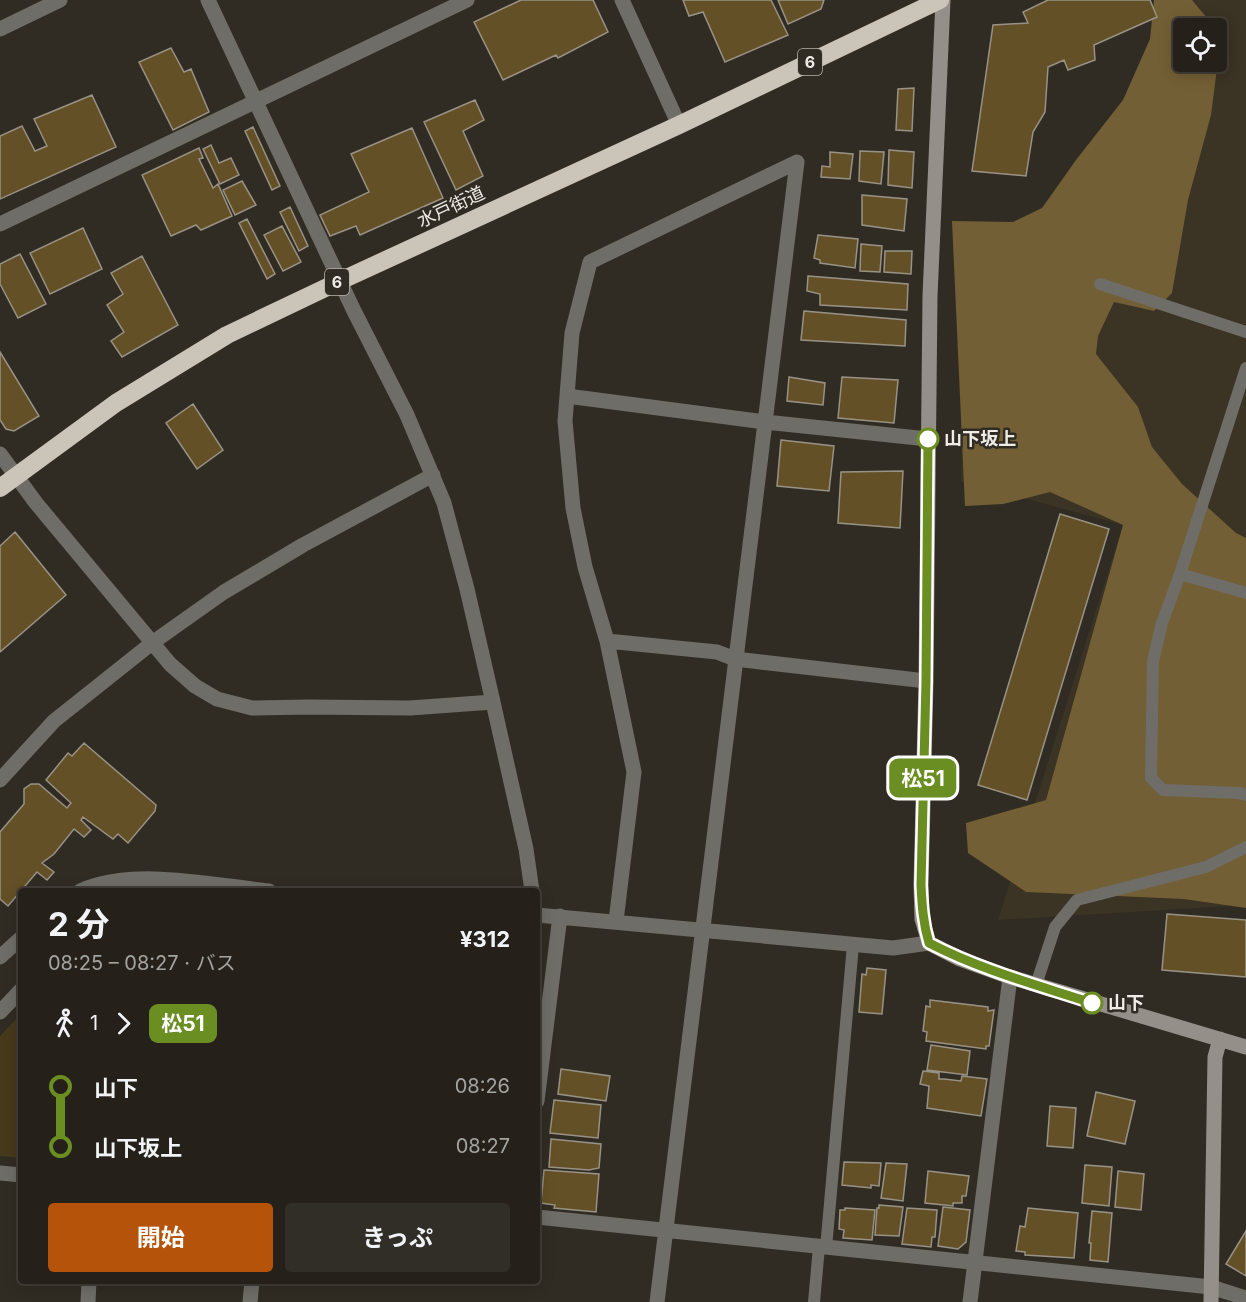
<!DOCTYPE html>
<html lang="ja">
<meta charset="utf-8">
<style>
body{margin:0;font-family:Inter,"Noto Sans JP",sans-serif;background:#312e27;color:#f1f3f6;height:100vh;display:flex;flex-direction:column;font-size:22px;white-space:nowrap}
*{box-sizing:border-box;margin:0}
p{font-size:20px;color:#a3a3a2}
.icon{flex:none;width:33px;height:33px;fill:none;stroke:currentColor;stroke-width:2;stroke-linecap:round;stroke-linejoin:round}
.map{position:relative;flex:1;overflow:hidden}
.panel{position:absolute;left:18px;top:888px;width:522px;height:396px;display:flex;flex-direction:column;background:#25211a;border-radius:6px;box-shadow:0 3px 15px #0003,0 0 0 2px #423e39}
.panel>*{flex:none}
.badge{padding:0 12px;border-radius:9px;font-size:21px;line-height:39px}
.controls{position:absolute;left:1173px;top:18px;display:grid;gap:12px}
.controls a{display:grid;place-items:center;width:54px;height:54px;border-radius:6px;background:#25211a;box-shadow:0 3px 15px #0003,0 0 0 2px #423e39;font-size:30px}
.map>.badge{position:absolute;translate:-50% -50%;box-shadow:0 0 0 3px #fff}
.legs{display:flex;align-items:center;gap:9px;height:66px;padding:0 30px;font-size:20px}
.legs p{margin-inline-start:auto}
.head{display:flex;align-items:center;justify-content:space-between;height:102px;padding:0 30px}
h1{font-size:33px;font-weight:700;line-height:45px}
.primary-button{display:flex;gap:12px;margin-top:auto;padding:12px 30px}
.primary-button a{flex:1;height:69px;border-radius:6px;background:#b45309;color:#fff;font-size:24px;font-weight:700;line-height:69px;text-align:center}
.primary-button a+a{background:#312e27;color:#f1f3f6}
ul{padding:0 30px;list-style:none}
li{display:flex;align-items:center;gap:21px;height:60px;font-size:22px}
li i{display:grid;place-items:center;width:9px;height:100%;margin:0 8px;background:currentColor}
li i::after{content:'';width:15px;height:15px;margin:-8px;border:4px solid;border-radius:50%;background:#25211a}
li p{margin-inline-start:auto}
li:first-child i{background:linear-gradient(#0000 50%,currentColor 0)}
li:last-child i{background:linear-gradient(currentColor 50%,#0000 0)}
.map>svg:first-child{display:block}
</style>
<div class="map">
<svg width="1246" height="1302" viewBox="0 0 1246 1302">
<rect width="100%" height="100%" fill="#312c23"/>
<path fill="#3b3323" fill-rule="evenodd" d="M1168 0H1246V905L998 920 1123 525 961 481 967 284 1068 213 1155 87ZM1184 28H1216V62H1184Z"/>
<path fill="#47391b" d="M21 1014V1158L0 1156V1036Z"/>
<path fill="#735f35" d="M1154 0H1192L1207 18 1212 28H1184V62H1216L1217 38 1220 45 1211 115 1188 200 1172 293 1154 311 1114 302 1098 336 1096 354 1138 407 1152 447 1182 484 1236 533 1246 538V908L1184 899 1026 892 968 853 966 823 1046 800 1123 525 1050 492 1003 504 965 506 952 221 1013 222 1042 208 1076 160 1123 100 1150 39Z"/>
<path fill="#645026" stroke="#989286" stroke-width="1.5" d="M521 0H593L608 32 558 58 556 55 503 80 474 22Z
M683 0H771L788 35 725 62 703 12 689 16Z
M778 0H824L821 9 788 24Z
M1048 0H1150L1157 17 1094 45 1095 60 1068 70 1064 60 1048 67 1045 112 1033 132 1026 176 972 171 993 25 1028 23 1023 12Z
M171 48 184 72 191 69 209 112 173 130 139 62Z
M914 88 912 131 896 130 898 89Z
M92 95 116 147 0 199V136L22 126 35 151 47 146 34 119Z
M475 100 484 120 463 131 483 176 456 190 424 122Z
M253 127 280 186 272 190 245 131Z
M412 128 443 198 360 235 356 226 330 236 320 215 369 192 351 154Z
M211 145 219 163 231 158 239 175 220 184 203 149Z
M199 148 203 158 199 159 213 188 218 184 232 216 201 230 196 225 171 236 142 175Z
M889 150 914 152 912 188 888 185Z
M860 151 884 152 881 184 859 181Z
M830 152 853 154 850 179 821 177 822 166 830 167Z
M242 181 256 205 235 215 223 190Z
M862 195 907 199 904 231 862 225Z
M290 207 308 246 299 251 280 212Z
M247 219 275 274 267 279 239 223Z
M282 226 301 262 283 271 264 235Z
M83 228 102 269 50 294 30 253Z
M818 235 858 239 855 268 820 263V260L814 258Z
M861 244 882 246 880 272 860 271Z
M885 251H912L911 274 884 272Z
M20 254 46 304 18 318 0 284V264Z
M142 256 178 325 122 357 111 341 124 332 107 305 123 294 111 273Z
M808 276 908 284 907 310 820 305V294L807 291Z
M804 311 906 320 905 346 801 340Z
M0 352 39 416 14 431 6 429 0 420Z
M789 377 825 383 823 405 787 401Z
M842 377 898 380 894 423 838 418Z
M193 404 223 450 197 469 166 423Z
M781 440 834 446 829 491 777 486Z
M903 471 900 528 838 523 841 472Z
M1060 514 1109 529 1027 800 978 785Z
M15 532 66 595 0 652V546Z
M84 743 156 805 155 811 128 843 118 834 113 839 83 817 81 820 91 830 84 837 74 829 54 854 42 863 54 872 47 880 37 872 8 906 0 899V832L24 804V789L31 784H39L67 808 71 803 46 780 68 753 72 756Z
M1167 914 1246 920V977L1162 970Z
M867 968 886 970 882 1014 859 1012 862 974 866 975Z
M930 1000 988 1007V1011L994 1010 989 1046H986V1049L926 1041 927 1032 923 1031 926 1006 930 1007Z
M931 1045 970 1051 967 1075 927 1070Z
M561 1069 610 1076 606 1101 558 1094Z
M923 1071 939 1073V1079H944L961 1081 962 1076 987 1079 981 1116 927 1108 929 1086 920 1084Z
M1096 1092 1135 1101 1125 1144 1087 1136Z
M554 1100 601 1105 598 1138 550 1133Z
M1050 1106 1076 1108 1073 1148 1047 1146Z
M551 1139 601 1144 599 1168 589 1170 549 1167Z
M844 1162 881 1163 879 1186 871 1185V1188L842 1185Z
M886 1163 907 1164 903 1201 881 1198Z
M1085 1165 1112 1167 1109 1206 1082 1203Z
M544 1170 599 1174 596 1212 554 1208 555 1205 541 1203Z
M928 1171 969 1176 966 1196H962V1203H953V1206L925 1203Z
M1118 1171 1144 1174 1141 1210 1115 1207Z
M879 1205 903 1207 899 1236 875 1235 877 1208H879Z
M943 1207 970 1210 966 1242 958 1249 938 1246Z
M845 1208 875 1210 872 1240 843 1238 844 1230 839 1229 840 1210H845Z
M907 1208 937 1210 935 1237H932L931 1247 902 1244Z
M1028 1208 1078 1213 1074 1258 1025 1255V1252L1016 1251 1020 1226 1025 1227Z
M1092 1211 1112 1213 1108 1262 1090 1260 1091 1243H1089Z
M1246 1231V1276L1226 1264Z"/>
<g fill="none" stroke-linecap="round" stroke-linejoin="round">
<path stroke="#6f6d68" stroke-width="12" d="M1100 284 1246 332
M1246 368 1180 574 1162 623 1153 661 1151 778 1163 790 1239 793 1246 795
M1180 574 1246 593
M1036 985 1055 927 1077 900 1206 867 1246 847
M826 1248 853 945
M814 1302 819 1247"/>
<path stroke="#6f6d68" stroke-width="15" d="M208 0 354 311 407 415 444 503 467 589 493 702 526 849 532 891
M622 0 679 125
M0 29 60 0
M0 224 467 0
M567 396 765 422 928 439
M0 454 36 503 170 664 195 686 217 699 252 708 308 707 410 708 493 702
M607 641 717 652 735 659 926 681
M0 780 54 721 152 643 224 592 303 545 433 475
M80 891C134 867 211 885 269 891
M537 915 893 948 929 943
M616 921 634 772 607 641 585 567 573 508 565 421 572 333 590 262 797 162 657 1302
M0 957 21 938
M0 1012 21 990
M537 1101 560 916
M0 1173 21 1175
M537 1217 1211 1287 1246 1298
M88 1302 89 1281
M250 1302 252 1281
M970 1302 1010 977"/>
<path stroke="#949089" stroke-width="15" d="M943 0 930 296 926 681 921 885 922 919 929 943 960 959 1010 977 1246 1047
M1211 1302 1215 1057 1220 1039"/>
<path stroke="#cbc5b9" stroke-width="18" d="M0 488 116 403 227 335 340 281 679 125 940 0"/>
</g>
<g fill="none" stroke-linecap="round" stroke-linejoin="round">
<g stroke="#fff" stroke-width="14">
<path id="line-1" d="M928 439 926 681 921 885C922 905 923 923 929 943 981 970 1037 985 1092 1003"/>
</g>
<use href="#line-1" stroke="#6b8e23" stroke-width="9"/>
</g>
<g fill="#fff" stroke="#6b8e23" stroke-width="3">
<circle cx="928" cy="439" r="10"/>
<circle cx="1092" cy="1003" r="10"/>
</g>
<g text-anchor="middle" stroke-width="5" stroke-linejoin="round" paint-order="stroke">
<g fill="#312c23" stroke="#b6b2ac" stroke-width="1.5">
<rect x="798" y="49" width="24" height="26" rx="4.5"/>
<rect x="325" y="269" width="24" height="26" rx="4.5"/>
</g>
<g font-size="16" font-weight="bold" fill="#efece6">
<text x="810" y="68">6</text>
<text x="337" y="288">6</text>
</g>
<g font-size="18" fill="#efece6" stroke="#312c23">
<text transform="translate(451 207) rotate(-25)" y="6">水戸街道</text>
</g>
<g font-size="18" font-weight="bold" fill="#efece6" stroke="#312c23" text-anchor="start">
<text x="944" y="445">山下坂上</text>
<text x="1108" y="1009">山下</text>
</g>
</g>
</svg>
<div class="controls">
<a><svg class="icon" aria-label="locate" viewBox="0 0 24 24"><circle cx="12" cy="12" r="6"/><path d="M12 2v4M12 18v4M2 12h4M18 12h4"/></svg></a>
</div>
<b class="badge" style="left:923px;top:778px;background:#6b8e23;color:#fff">松51</b>
<section class="panel">
<div class="head"><div><h1>2 分</h1><p>08:25 – 08:27 · バス</p></div><b>¥312</b></div>
<div class="legs"><svg class="icon" aria-label="walk" viewBox="0 0 24 24"><circle cx="13" cy="4" r="2"/><path d="M13 8l-2 6 4 7M11 14l-3 7M7 12l3-4h3l4 4"/></svg>1<svg class="icon" aria-label="forward" viewBox="0 0 24 24"><path d="M9 5l7 7-7 7"/></svg><b class="badge" style="background:#6b8e23;color:#fff">松51</b></div>
<ul>
<li><i style="color:#6b8e23"></i><b>山下</b><p>08:26</p></li>
<li><i style="color:#6b8e23"></i><b>山下坂上</b><p>08:27</p></li>
</ul>
<div class="primary-button"><a>開始</a><a>きっぷ</a></div>
</section>
</div>
